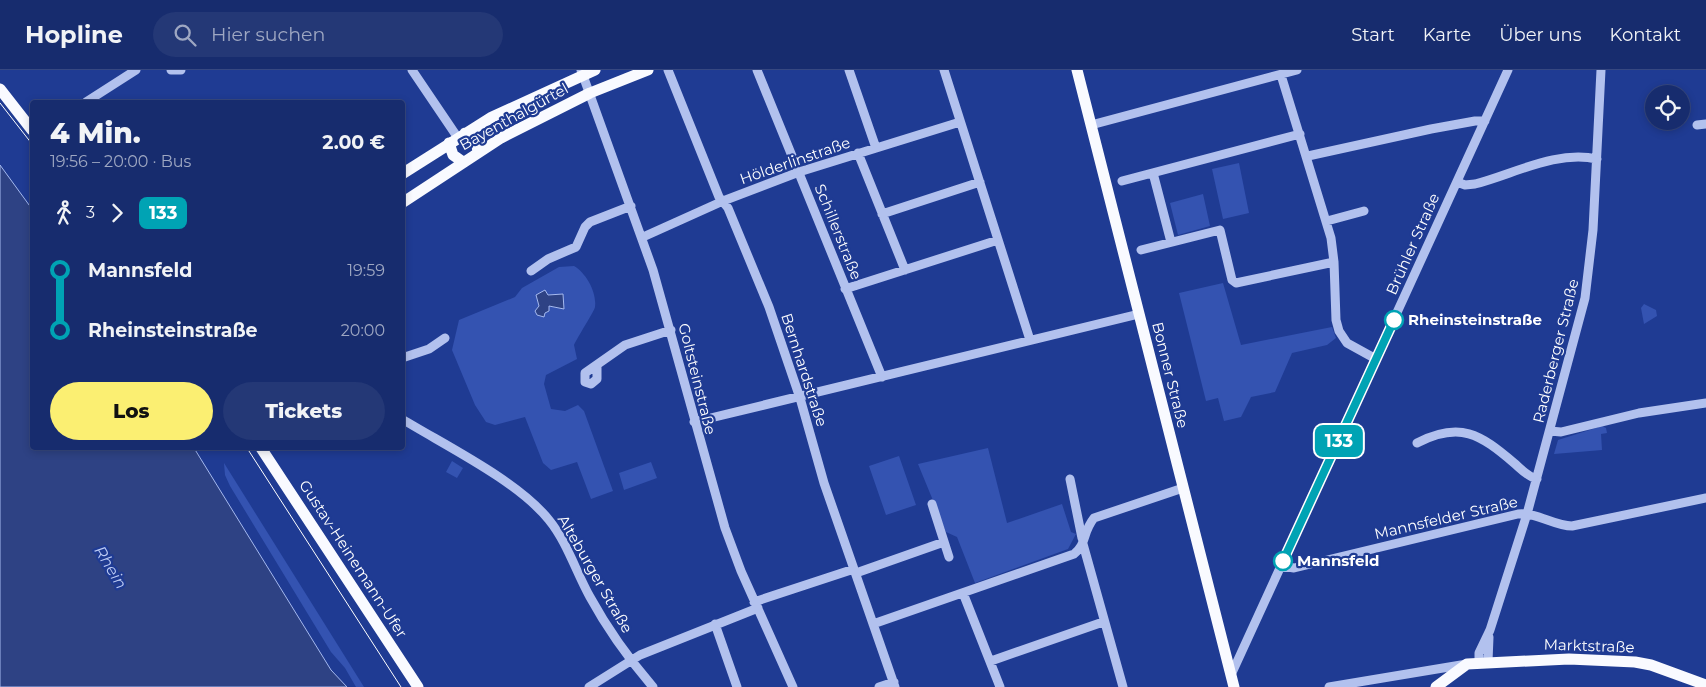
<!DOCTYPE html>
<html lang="de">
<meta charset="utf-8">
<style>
body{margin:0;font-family:Montserrat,sans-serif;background:#243876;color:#f1f3f6;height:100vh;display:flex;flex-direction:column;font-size:19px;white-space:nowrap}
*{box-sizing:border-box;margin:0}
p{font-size:16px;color:#9ea7c2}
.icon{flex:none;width:28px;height:28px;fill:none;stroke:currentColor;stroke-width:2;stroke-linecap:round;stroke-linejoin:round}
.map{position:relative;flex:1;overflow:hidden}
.sheet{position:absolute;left:30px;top:30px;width:375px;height:350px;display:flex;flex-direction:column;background:#172c6e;border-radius:5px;box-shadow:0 2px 8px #0003,0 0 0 1px #364881}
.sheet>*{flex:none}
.badge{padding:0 10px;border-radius:8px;font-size:18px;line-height:32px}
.controls{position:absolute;left:1645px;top:15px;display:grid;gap:10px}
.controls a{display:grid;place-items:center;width:45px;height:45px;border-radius:50%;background:#172c6e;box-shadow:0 2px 8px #0003,0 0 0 1px #364881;font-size:25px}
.map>.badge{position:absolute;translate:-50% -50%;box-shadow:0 0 0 2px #fff}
.legs{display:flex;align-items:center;gap:8px;height:55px;padding:0 20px;font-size:16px}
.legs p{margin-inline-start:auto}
.overview{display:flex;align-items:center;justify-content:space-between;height:85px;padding:0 20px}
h1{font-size:28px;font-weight:800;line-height:38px}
.button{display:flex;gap:10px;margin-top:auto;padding:10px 20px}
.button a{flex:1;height:58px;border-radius:30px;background:#fbef72;color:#111;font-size:20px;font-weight:800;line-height:58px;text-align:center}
.button a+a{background:#243876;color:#f1f3f6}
ul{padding:0 20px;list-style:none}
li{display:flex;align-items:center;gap:18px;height:60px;font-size:19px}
li i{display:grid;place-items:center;width:8px;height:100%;margin:0 6px;background:currentColor}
li i::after{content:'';width:12px;height:12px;margin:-6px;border:4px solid;border-radius:50%;background:#172c6e}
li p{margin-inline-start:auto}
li:first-child i{background:linear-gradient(#0000 50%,currentColor 0)}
li:last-child i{background:linear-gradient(currentColor 50%,#0000 0)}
header{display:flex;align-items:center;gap:30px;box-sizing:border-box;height:70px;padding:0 25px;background:#172c6e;border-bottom:1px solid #364881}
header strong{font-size:24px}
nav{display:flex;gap:28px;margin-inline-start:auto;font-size:18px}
.search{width:350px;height:45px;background:#243876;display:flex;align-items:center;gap:12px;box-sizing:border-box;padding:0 18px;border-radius:28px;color:#9ea7c2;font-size:19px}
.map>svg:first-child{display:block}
</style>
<header>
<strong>Hopline</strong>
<div class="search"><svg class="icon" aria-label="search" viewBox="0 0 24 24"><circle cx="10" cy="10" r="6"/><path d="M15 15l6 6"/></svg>Hier suchen</div>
<nav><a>Start</a><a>Karte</a><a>Über uns</a><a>Kontakt</a></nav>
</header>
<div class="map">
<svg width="1706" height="617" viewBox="0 0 1706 617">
<rect width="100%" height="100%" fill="#1f3b93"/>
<path fill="#3453b1" d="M1239 93 1249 143 1223 149 1212 99Z
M1203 124 1210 156 1178 165 1170 133Z
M574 196C586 203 597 222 595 237 595 240 577 268 574 275L577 289 546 305 544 314 551 339 565 341 578 335 584 341 613 421 591 429 577 392 551 400 543 393 525 347 495 355 486 352 475 335 452 280 459 250 515 227 522 218 559 197Z
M1223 213 1241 275 1332 257 1336 268 1327 275 1292 283 1275 322 1251 327 1241 347 1224 351 1218 328 1206 331 1179 223Z
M1644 234 1656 240 1657 246 1644 254 1641 238Z
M1602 356 1606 358 1607 363 1601 364 1602 380 1554 384 1558 370Z
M988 378 1007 453 1062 434 1071 462 1076 464 1068 479 975 513 957 467 946 462 918 394Z
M899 386 916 435 886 445 869 396Z
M452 391 463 398 457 408 446 402Z
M651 392 657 408 624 420 619 403Z
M224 393 364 617H356L345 598 331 582 230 416 225 405Z"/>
<path fill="#2e4284" stroke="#a5b9ef" d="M0 95 32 139V378H194L331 600 347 617H0Z
M545 220 548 225 563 224 564 239 549 236V241L545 243 544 247 537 245 535 241 539 236 536 225Z"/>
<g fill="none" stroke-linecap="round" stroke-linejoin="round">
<path stroke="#b2c1ee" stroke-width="9" d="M171 0H181
M412 0 458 68
M581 0 653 200 725 458 741 501 793 617
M668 0 719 127 728 138 769 237 800 328 824 413 895 617
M757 0 882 307
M849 0 876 78
M944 0 1030 270
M1281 5 1331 168 1334 192 1336 250 1339 261 1347 273 1376 289
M86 32 136 0
M1091 55 1297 0
M1697 55 1706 54
M858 83 905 200
M1308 86 1431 59 1475 51H1485
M1153 103 1171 172
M1122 111 1300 64
M1457 112 1465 115 1475 114C1514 104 1556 80 1597 89
M882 144 980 112
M1327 151 1364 141
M643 167 723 131 799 102 960 52
M1141 180 1220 160 1232 210 1236 213 1334 192
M531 201 548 189 576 177 585 157 590 152 631 136
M845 219 998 170
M402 288 429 279 445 268
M597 297V309L591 314 585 312V303L625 275 671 260
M402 349C446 376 518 411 549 450 567 472 576 502 590 527 608 560 629 589 653 617
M694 352 1139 244
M1550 361 1561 362 1639 343 1706 333
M1417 373C1460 351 1480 364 1514 393 1521 399 1528 407 1537 409
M1070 409 1082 468
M932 434 949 487
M1083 474 1123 617
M1281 496 1294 498 1518 444C1537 442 1554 456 1572 456L1706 428
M856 503 944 472
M963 523 1000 617
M754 532 854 499
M715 554 737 617
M873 554 1074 484C1087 474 1082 463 1094 448L1183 418
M991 591 1103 552
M1488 591 1489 567
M1479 592V583L1490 560 1527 444 1585 228 1593 160 1601 0
M1231 605 1508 0
M589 617 640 585 758 538
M879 617 894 612
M1329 617 1467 594"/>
<path stroke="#f9faff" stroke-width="11" d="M1077 0 1234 617
M0 19 32 60
M465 63 476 70 478 82
M449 73 453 85 463 92
M402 104 492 47 595 0
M402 133 501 68 590 23 648 0
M261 378 418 617
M1436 617 1467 594 1569 589 1635 592 1651 595 1706 615"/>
<path stroke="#fff" stroke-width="1" d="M0 33 32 74
M247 378 401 617"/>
</g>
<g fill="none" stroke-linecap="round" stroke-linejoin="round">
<g stroke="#fff" stroke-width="11">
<path id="line-1" d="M1283 491 1394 250"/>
</g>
<use href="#line-1" stroke="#00a3b4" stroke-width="8"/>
</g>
<g fill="#fff" stroke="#00a3b4" stroke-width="2.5">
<circle cx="1394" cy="250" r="9"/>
<circle cx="1283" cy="491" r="9"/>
</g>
<g text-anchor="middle" stroke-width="4.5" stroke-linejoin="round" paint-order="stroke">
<g font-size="15" fill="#fff" stroke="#1f3b93">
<text transform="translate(514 47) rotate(-29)" y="5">Bayenthalgürtel</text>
<text transform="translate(795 91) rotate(-19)" y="5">Hölderlinstraße</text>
<text transform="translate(838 162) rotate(68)" y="5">Schillerstraße</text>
<text transform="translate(1413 174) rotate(-66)" y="5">Brühler Straße</text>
<text transform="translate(1556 281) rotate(-76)" y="5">Raderberger Straße</text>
<text transform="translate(804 300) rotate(72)" y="5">Bernhardstraße</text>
<text transform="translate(1170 305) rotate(76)" y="5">Bonner Straße</text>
<text transform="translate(697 309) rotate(76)" y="5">Goltsteinstraße</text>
<text transform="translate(1446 448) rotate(-13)" y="5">Mannsfelder Straße</text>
<text transform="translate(353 489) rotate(57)" y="5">Gustav-Heinemann-Ufer</text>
<text transform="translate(595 504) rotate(60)" y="5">Alteburger Straße</text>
<text transform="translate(1589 576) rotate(2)" y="5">Marktstraße</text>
</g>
<g font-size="15" font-weight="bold" fill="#fff" stroke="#1f3b93" text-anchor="start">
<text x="1408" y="255">Rheinsteinstraße</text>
<text x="1297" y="496">Mannsfeld</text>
</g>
<g font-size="16" font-style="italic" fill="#beccf5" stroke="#1f3b93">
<text transform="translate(111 497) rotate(59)" y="6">Rhein</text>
</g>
</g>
</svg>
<div class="controls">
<a><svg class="icon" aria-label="locate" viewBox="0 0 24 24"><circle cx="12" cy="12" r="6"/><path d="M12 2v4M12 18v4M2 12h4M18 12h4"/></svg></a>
</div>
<b class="badge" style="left:1339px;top:371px;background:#00a3b4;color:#fff">133</b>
<section class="sheet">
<div class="overview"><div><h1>4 Min.</h1><p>19:56 – 20:00 · Bus</p></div><b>2.00 €</b></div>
<div class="legs"><svg class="icon" aria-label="walk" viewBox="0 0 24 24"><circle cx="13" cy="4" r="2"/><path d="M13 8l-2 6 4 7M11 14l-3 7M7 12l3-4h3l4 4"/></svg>3<svg class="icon" aria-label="forward" viewBox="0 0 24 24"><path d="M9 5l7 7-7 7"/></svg><b class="badge" style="background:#00a3b4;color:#fff">133</b></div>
<ul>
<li><i style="color:#00a3b4"></i><b>Mannsfeld</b><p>19:59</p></li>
<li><i style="color:#00a3b4"></i><b>Rheinsteinstraße</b><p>20:00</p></li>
</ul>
<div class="button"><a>Los</a><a>Tickets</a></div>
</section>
</div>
